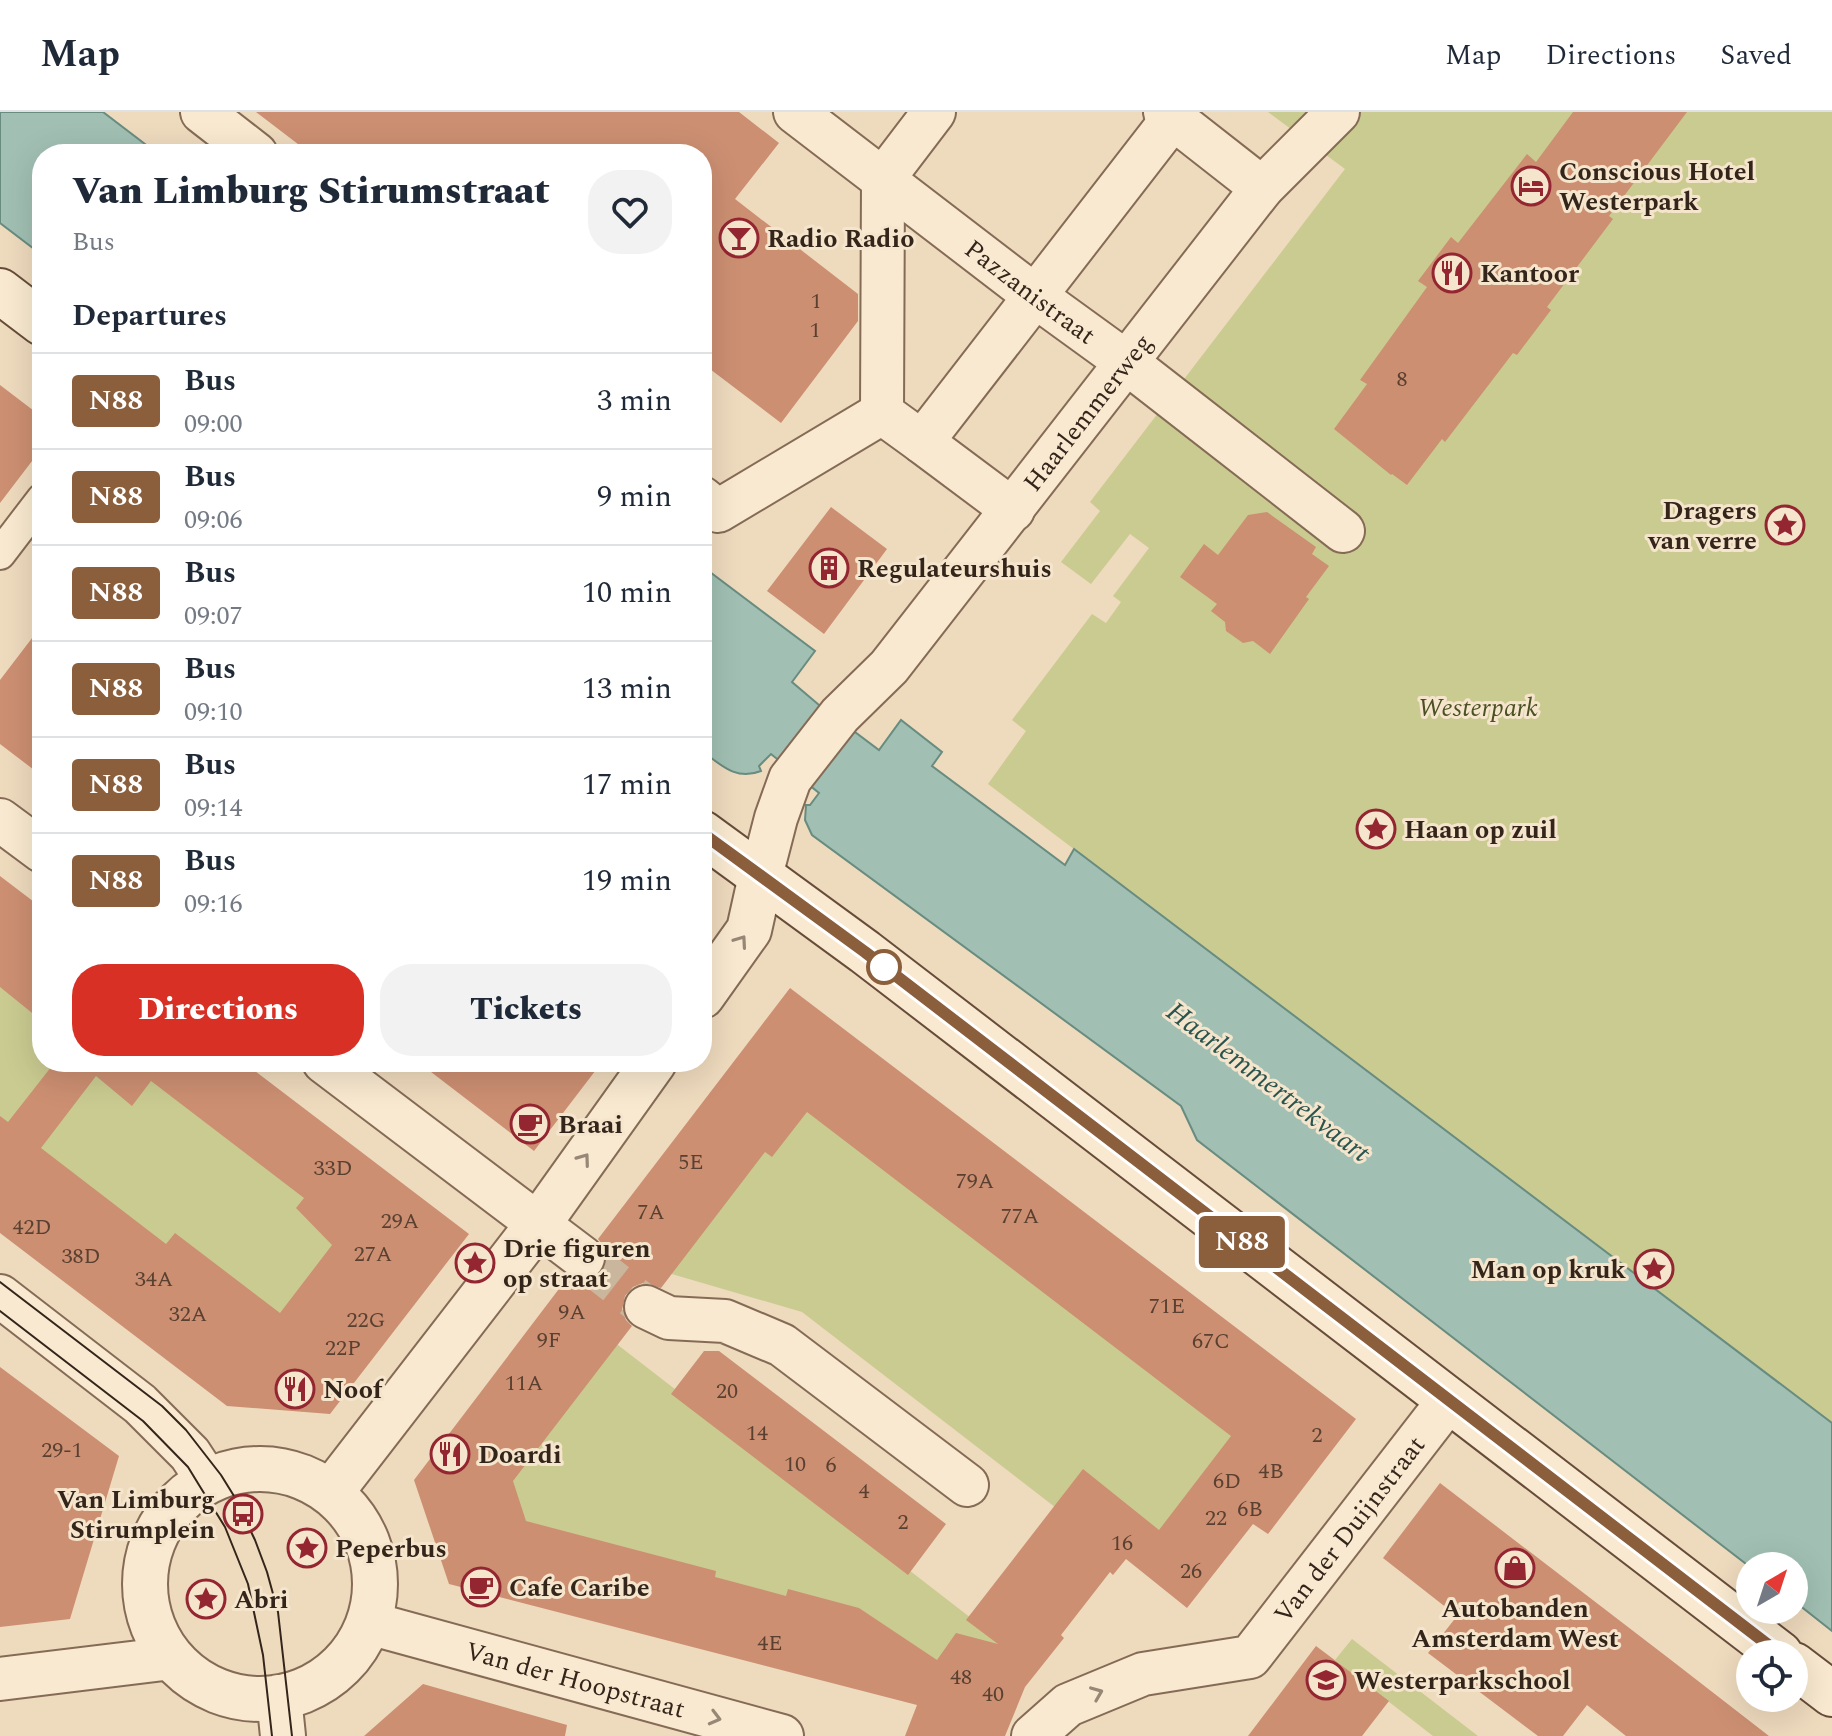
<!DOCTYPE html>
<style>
body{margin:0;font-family:Spectral,serif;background:#f2f2f3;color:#1f2937;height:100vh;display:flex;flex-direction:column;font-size:30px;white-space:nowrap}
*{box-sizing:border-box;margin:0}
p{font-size:26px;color:#747a83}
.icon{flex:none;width:44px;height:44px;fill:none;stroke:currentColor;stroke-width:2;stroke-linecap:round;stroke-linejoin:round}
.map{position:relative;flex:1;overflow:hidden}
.side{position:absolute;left:32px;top:32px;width:680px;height:928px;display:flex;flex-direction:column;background:#fff;border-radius:32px;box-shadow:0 8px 32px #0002}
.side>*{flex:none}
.badge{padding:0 16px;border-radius:6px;font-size:28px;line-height:52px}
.needle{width:52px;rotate:39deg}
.buttons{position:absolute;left:1736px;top:1440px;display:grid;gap:16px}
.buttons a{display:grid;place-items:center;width:72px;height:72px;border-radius:50%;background:#fff;box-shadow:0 8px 32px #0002;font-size:40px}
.map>.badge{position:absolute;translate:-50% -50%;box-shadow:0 0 0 4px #fff}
h2{padding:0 40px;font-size:30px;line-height:72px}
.round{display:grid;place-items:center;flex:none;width:84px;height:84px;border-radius:32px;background:#f2f2f3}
.head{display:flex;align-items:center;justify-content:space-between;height:136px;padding:0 40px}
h1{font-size:38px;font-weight:800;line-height:60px}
.primary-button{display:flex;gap:16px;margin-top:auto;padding:16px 40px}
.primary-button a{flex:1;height:92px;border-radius:32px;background:#d93025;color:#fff;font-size:32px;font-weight:800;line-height:92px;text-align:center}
.primary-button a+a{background:#f2f2f3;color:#1f2937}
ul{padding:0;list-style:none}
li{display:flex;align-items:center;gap:24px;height:96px;padding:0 40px;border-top:2px solid #e0e1e3}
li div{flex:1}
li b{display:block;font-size:30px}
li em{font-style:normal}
li .badge{min-width:88px;font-weight:700;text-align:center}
header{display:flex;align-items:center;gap:48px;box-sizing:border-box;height:112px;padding:0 40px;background:#fff;border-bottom:2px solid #e0e1e3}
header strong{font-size:38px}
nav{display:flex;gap:44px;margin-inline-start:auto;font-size:28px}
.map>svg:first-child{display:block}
</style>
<header>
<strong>Map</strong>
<nav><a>Map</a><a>Directions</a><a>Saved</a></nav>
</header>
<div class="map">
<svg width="1832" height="1624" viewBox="0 0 1832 1624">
<rect width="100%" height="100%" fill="#eedabd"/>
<path fill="#cacb91" d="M1268 0H1832V1311L988 672 1026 619 1012 608 1092 502 1106 511 1121 490 1113 484 1149 436 1130 422 1091 472 1061 450 1100 399 1090 390 1345 57Z
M0 841 42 874V950H139L398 1154 301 1273 0 1081Z
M811 967 1295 1339 1192 1464 1086 1419 802 1200 658 1158Z
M605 1223 1002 1530 957 1581 481 1441 460 1381Z
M1352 1527 1478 1624H1433L1335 1548Z"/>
<path fill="#a1bfb3" stroke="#688c80" stroke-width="2" d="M0 0H103L158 42H42V143L0 111Z
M702 454 815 539 792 570 819 593 879 638 901 608 942 640 932 654 1065 753 1074 737 1832 1311V1519L1794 1489V1454L1750 1455 1197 1028 1181 994 812 723 805 708 806 693H810L819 681 771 642 759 654 761 659C736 669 721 653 702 639Z"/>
<path fill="#cc8f72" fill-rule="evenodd" d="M256 0H739L779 31 735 87 858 182V209L781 311 702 251V42H311Z
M1573 0H1687L1609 104 1613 107 1547 195 1551 198 1517 243 1513 241 1445 330 1442 327 1407 373 1392 362 1391 363 1334 317 1367 272 1360 268 1427 175 1418 169 1451 125 1458 131 1527 42 1536 50Z
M0 273 42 305V336L0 391Z
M831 395 887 437 824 522 767 479Z
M1267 400 1316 435 1312 442 1329 454 1306 485 1309 487 1270 542 1253 529 1243 531 1226 519 1225 510 1211 499 1217 492 1180 465 1204 432 1218 443 1248 403Z
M42 513V664L0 632V568Z
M0 764 42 796V909L0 875Z
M790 876 1356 1307 1268 1422 1253 1412 1187 1496 1126 1447 1113 1463 1110 1460 1061 1523 1064 1526 1025 1575 1005 1624H905L917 1593 449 1472 414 1368 568 1165 581 1170 592 1168 602 1161 607 1148 605 1136 598 1127ZM807 1000 1231 1324 1159 1418 1083 1357 966 1508 998 1532 956 1521 937 1548 859 1496 788 1477 786 1484 715 1465 716 1459 526 1409 513 1369 632 1214 626 1208 622 1198 625 1184 633 1175 643 1171 661 1176 765 1040 772 1045Z
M55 950H243L469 1122 330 1302 227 1294 0 1121V1004L8 1010ZM96 964 132 994 151 969 304 1086 296 1096 332 1133 280 1201 175 1121 166 1132 41 1036Z
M418 950H602L534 1039Z
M704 1239H719L946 1412 908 1463 671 1282Z
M0 1255 119 1344 70 1507 0 1515Z
M1440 1371 1671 1548 1769 1624H1626L1587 1593 1563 1624H1538L1428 1541 1457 1504 1383 1446Z
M1316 1534 1389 1589 1362 1624H1248Z
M423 1572 567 1613 565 1624H364Z"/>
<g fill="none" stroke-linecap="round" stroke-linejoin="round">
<path stroke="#c9b69d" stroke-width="42" stroke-dasharray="42 21" stroke-linecap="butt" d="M583 1146 646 1195"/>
<g stroke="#856b56" stroke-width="34">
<path id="pedestrian" d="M0 442 42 387"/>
</g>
<g stroke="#856b56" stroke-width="46">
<g id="minor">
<path d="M202 0 256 42"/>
<path id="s1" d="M795 0 1035 184 1126 250 1343 419"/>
<path d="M1165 0 1262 76"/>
<path d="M922 330 882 301 883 67 934 0"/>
<path d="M702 386 718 399 882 301"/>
<path d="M1013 398 922 330 1173 6"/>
<path d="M0 708 42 739"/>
<path id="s2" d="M761 764 776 706 790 667 840 603 889 555 1262 76 1338 0"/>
<path d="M324 950 583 1146"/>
<path d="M0 1184 140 1292 190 1342 207 1368"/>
<path d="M646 1195 669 1206 725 1209 782 1233 967 1373"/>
<path id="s3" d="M369 1511 782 1624"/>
<path d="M0 1567 172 1546"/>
<path id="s4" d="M1033 1624 1068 1593 1143 1562 1250 1545 1449 1288"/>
</g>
</g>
<g stroke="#856b56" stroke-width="48">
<path id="tertiary" d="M702 884 749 818 761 764
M145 1472a115 115 0 1 1 230 0a115 115 0 1 1-230 0Z
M331 1380 539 1111 654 950
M279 1585 283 1624"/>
</g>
<g stroke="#674c3a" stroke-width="48">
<path id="secondary" d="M0 179 42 211
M702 721 865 840 1780 1542
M1794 1553 1832 1582"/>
</g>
<use href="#pedestrian" stroke="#f9e9d0" stroke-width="30"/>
<use href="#minor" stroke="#f9e9d0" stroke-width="42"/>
<use href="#tertiary" stroke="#f9e9d0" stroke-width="44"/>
<use href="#secondary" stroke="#f9e9d0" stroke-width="44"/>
<path stroke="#34251b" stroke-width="2" d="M0 1170 162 1294 186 1318 221 1363 234 1384 255 1428 267 1460 278 1500 292 1624
M0 1199 143 1309 188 1355 199 1373 225 1415 248 1472 263 1543 272 1624"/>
</g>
<defs><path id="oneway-chevron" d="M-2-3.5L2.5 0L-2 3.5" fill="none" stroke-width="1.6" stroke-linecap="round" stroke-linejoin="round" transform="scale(2)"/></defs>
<g stroke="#968776">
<use href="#oneway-chevron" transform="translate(741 829) rotate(-55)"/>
<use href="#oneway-chevron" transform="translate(584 1047) rotate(-54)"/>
<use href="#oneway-chevron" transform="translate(1097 1581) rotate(-22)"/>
<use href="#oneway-chevron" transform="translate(715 1606) rotate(15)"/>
</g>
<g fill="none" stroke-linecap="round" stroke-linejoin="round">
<g stroke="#fff" stroke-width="18">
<path id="line" d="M702 721 865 840 1780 1542"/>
</g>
<use href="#line" stroke="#8b5e3c" stroke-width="12"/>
</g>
<defs>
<g id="hotel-ring" transform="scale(2)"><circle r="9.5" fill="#f5e5cc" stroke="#942632" stroke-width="1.5"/><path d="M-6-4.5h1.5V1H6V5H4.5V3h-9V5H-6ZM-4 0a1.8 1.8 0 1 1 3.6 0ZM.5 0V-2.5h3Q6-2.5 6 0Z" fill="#942632"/></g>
<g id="bar-ring" transform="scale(2)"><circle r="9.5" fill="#f5e5cc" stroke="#942632" stroke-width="1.5"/><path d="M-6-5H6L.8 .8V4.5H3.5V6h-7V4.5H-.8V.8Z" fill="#942632"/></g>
<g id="restaurant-ring" transform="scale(2)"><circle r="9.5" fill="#f5e5cc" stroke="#942632" stroke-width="1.5"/><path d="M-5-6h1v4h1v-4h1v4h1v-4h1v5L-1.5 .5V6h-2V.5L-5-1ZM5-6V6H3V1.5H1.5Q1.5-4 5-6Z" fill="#942632"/></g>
<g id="sight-ring" transform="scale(2)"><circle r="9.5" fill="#f5e5cc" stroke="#942632" stroke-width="1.5"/><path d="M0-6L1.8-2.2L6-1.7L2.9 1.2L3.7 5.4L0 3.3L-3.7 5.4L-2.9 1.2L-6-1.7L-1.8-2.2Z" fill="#942632"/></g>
<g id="building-ring" transform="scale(2)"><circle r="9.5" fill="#f5e5cc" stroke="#942632" stroke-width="1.5"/><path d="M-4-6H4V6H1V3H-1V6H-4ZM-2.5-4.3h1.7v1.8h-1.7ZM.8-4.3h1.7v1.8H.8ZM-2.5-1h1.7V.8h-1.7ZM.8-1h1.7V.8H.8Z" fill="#942632"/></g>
<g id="cafe-ring" transform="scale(2)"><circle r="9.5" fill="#f5e5cc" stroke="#942632" stroke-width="1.5"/><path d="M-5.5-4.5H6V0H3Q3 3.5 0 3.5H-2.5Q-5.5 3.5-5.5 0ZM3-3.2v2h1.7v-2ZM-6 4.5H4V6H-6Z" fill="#942632"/></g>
<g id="bus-ring" transform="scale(2)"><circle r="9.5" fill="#f5e5cc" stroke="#942632" stroke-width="1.5"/><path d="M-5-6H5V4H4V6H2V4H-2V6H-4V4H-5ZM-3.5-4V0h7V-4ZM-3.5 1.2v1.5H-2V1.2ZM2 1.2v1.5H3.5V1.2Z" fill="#942632"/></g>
<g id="shop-ring" transform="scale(2)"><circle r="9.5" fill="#f5e5cc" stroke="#942632" stroke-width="1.5"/><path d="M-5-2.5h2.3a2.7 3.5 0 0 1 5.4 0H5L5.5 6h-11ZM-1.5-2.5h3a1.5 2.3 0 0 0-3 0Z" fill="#942632"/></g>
<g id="school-ring" transform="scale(2)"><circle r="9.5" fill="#f5e5cc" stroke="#942632" stroke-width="1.5"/><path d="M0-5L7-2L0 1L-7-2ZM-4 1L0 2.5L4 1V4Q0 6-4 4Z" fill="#942632"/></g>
</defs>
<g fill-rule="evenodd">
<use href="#hotel-ring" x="1531" y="74"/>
<use href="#bar-ring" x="739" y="126"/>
<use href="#restaurant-ring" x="1452" y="161"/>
<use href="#sight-ring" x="1785" y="413"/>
<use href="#building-ring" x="829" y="456"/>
<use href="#sight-ring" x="1376" y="717"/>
<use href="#cafe-ring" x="530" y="1012"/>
<use href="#sight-ring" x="475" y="1151"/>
<use href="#sight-ring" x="1654" y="1157"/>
<use href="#restaurant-ring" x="295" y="1277"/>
<use href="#restaurant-ring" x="450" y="1342"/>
<use href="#bus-ring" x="243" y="1402"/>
<use href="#sight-ring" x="307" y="1436"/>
<use href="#shop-ring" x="1515" y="1456"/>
<use href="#cafe-ring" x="481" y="1475"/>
<use href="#sight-ring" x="206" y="1487"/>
<use href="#school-ring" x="1326" y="1568"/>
</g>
<circle fill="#fff" stroke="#8b5e3c" stroke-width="4" cx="884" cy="855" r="16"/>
<g text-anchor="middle" stroke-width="6" stroke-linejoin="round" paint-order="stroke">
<g font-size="22" fill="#5a4031">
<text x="816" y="196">1</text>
<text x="815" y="225">1</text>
<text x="1402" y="274">8</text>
<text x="691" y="1057">5E</text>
<text x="333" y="1063">33D</text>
<text x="975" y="1076">79A</text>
<text x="651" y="1107">7A</text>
<text x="1020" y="1111">77A</text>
<text x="400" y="1116">29A</text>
<text x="32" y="1122">42D</text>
<text x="373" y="1149">27A</text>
<text x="81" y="1151">38D</text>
<text x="154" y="1174">34A</text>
<text x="1167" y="1201">71E</text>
<text x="572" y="1207">9A</text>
<text x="188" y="1209">32A</text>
<text x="366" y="1215">22G</text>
<text x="549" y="1235">9F</text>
<text x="1211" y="1236">67C</text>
<text x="343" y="1243">22P</text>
<text x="524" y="1278">11A</text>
<text x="727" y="1286">20</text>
<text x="757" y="1328">14</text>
<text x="1317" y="1330">2</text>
<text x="62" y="1345">29-1</text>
<text x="795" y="1359">10</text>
<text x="831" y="1360">6</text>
<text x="1271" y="1366">4B</text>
<text x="1227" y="1376">6D</text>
<text x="864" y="1386">4</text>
<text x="1250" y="1404">6B</text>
<text x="1216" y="1413">22</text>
<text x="903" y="1417">2</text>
<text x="1122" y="1438">16</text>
<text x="1191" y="1466">26</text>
<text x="770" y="1538">4E</text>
<text x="961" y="1572">48</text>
<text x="993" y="1589">40</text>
</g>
<g font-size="26" font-weight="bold" fill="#34251b" stroke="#f5e5cc" text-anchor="start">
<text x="1559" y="68">Conscious Hotel<tspan x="1559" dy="30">Westerpark</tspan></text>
<text x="767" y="135">Radio Radio</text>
<text x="1480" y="170">Kantoor</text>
<text x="1757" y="407" text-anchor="end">Dragers<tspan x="1757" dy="30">van verre</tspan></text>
<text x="857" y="465">Regulateurshuis</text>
<text x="1404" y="726">Haan op zuil</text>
<text x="558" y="1021">Braai</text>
<text x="503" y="1145">Drie figuren<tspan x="503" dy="30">op straat</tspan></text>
<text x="1626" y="1166" text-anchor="end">Man op kruk</text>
<text x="323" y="1286">Noof</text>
<text x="478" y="1351">Doardi</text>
<text x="215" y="1396" text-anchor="end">Van Limburg<tspan x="215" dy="30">Stirumplein</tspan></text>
<text x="335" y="1445">Peperbus</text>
<text x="509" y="1484">Cafe Caribe</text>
<text x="234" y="1496">Abri</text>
<text x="1515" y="1505" text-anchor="middle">Autobanden<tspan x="1515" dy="30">Amsterdam West</tspan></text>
<text x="1354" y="1577">Westerparkschool</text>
</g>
<g font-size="26" fill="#34251b" stroke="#f5e5cc">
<text dy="9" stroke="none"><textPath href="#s1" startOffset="296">Pazzanistraat</textPath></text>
<text dy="9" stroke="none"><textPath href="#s2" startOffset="574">Haarlemmerweg</textPath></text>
<text dy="9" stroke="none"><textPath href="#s4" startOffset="398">Van der Duijnstraat</textPath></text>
<text dy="9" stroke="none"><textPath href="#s3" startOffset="214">Van der Hoopstraat</textPath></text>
</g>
<g font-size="26" font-style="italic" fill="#4a5122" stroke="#f5e5cc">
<text x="1478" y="604">Westerpark</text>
</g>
<g font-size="28" font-style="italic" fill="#2a544e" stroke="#f5e5cc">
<text transform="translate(1269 969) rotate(37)" y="10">Haarlemmertrekvaart</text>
</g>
</g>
</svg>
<div class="buttons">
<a><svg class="needle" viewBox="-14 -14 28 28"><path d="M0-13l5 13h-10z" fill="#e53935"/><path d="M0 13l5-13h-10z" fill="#747a83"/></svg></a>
<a><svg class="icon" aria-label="locate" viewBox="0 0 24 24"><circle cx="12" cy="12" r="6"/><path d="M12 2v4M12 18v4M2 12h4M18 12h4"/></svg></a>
</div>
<b class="badge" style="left:1242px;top:1130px;background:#8b5e3c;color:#fff">N88</b>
<section class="side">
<div class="head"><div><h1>Van Limburg Stirumstraat</h1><p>Bus</p></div><a class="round"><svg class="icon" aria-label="heart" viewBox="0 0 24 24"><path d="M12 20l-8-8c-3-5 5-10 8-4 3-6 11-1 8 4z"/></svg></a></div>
<h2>Departures</h2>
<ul>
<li><span class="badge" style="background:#8b5e3c;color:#fff">N88</span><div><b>Bus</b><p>09:00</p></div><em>3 min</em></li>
<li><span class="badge" style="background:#8b5e3c;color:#fff">N88</span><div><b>Bus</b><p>09:06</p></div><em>9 min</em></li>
<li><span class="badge" style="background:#8b5e3c;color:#fff">N88</span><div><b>Bus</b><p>09:07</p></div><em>10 min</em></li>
<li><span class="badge" style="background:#8b5e3c;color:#fff">N88</span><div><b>Bus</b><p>09:10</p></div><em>13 min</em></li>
<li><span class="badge" style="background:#8b5e3c;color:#fff">N88</span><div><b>Bus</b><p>09:14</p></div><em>17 min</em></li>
<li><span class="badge" style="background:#8b5e3c;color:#fff">N88</span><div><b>Bus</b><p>09:16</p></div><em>19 min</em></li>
</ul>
<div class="primary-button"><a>Directions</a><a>Tickets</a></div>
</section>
</div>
